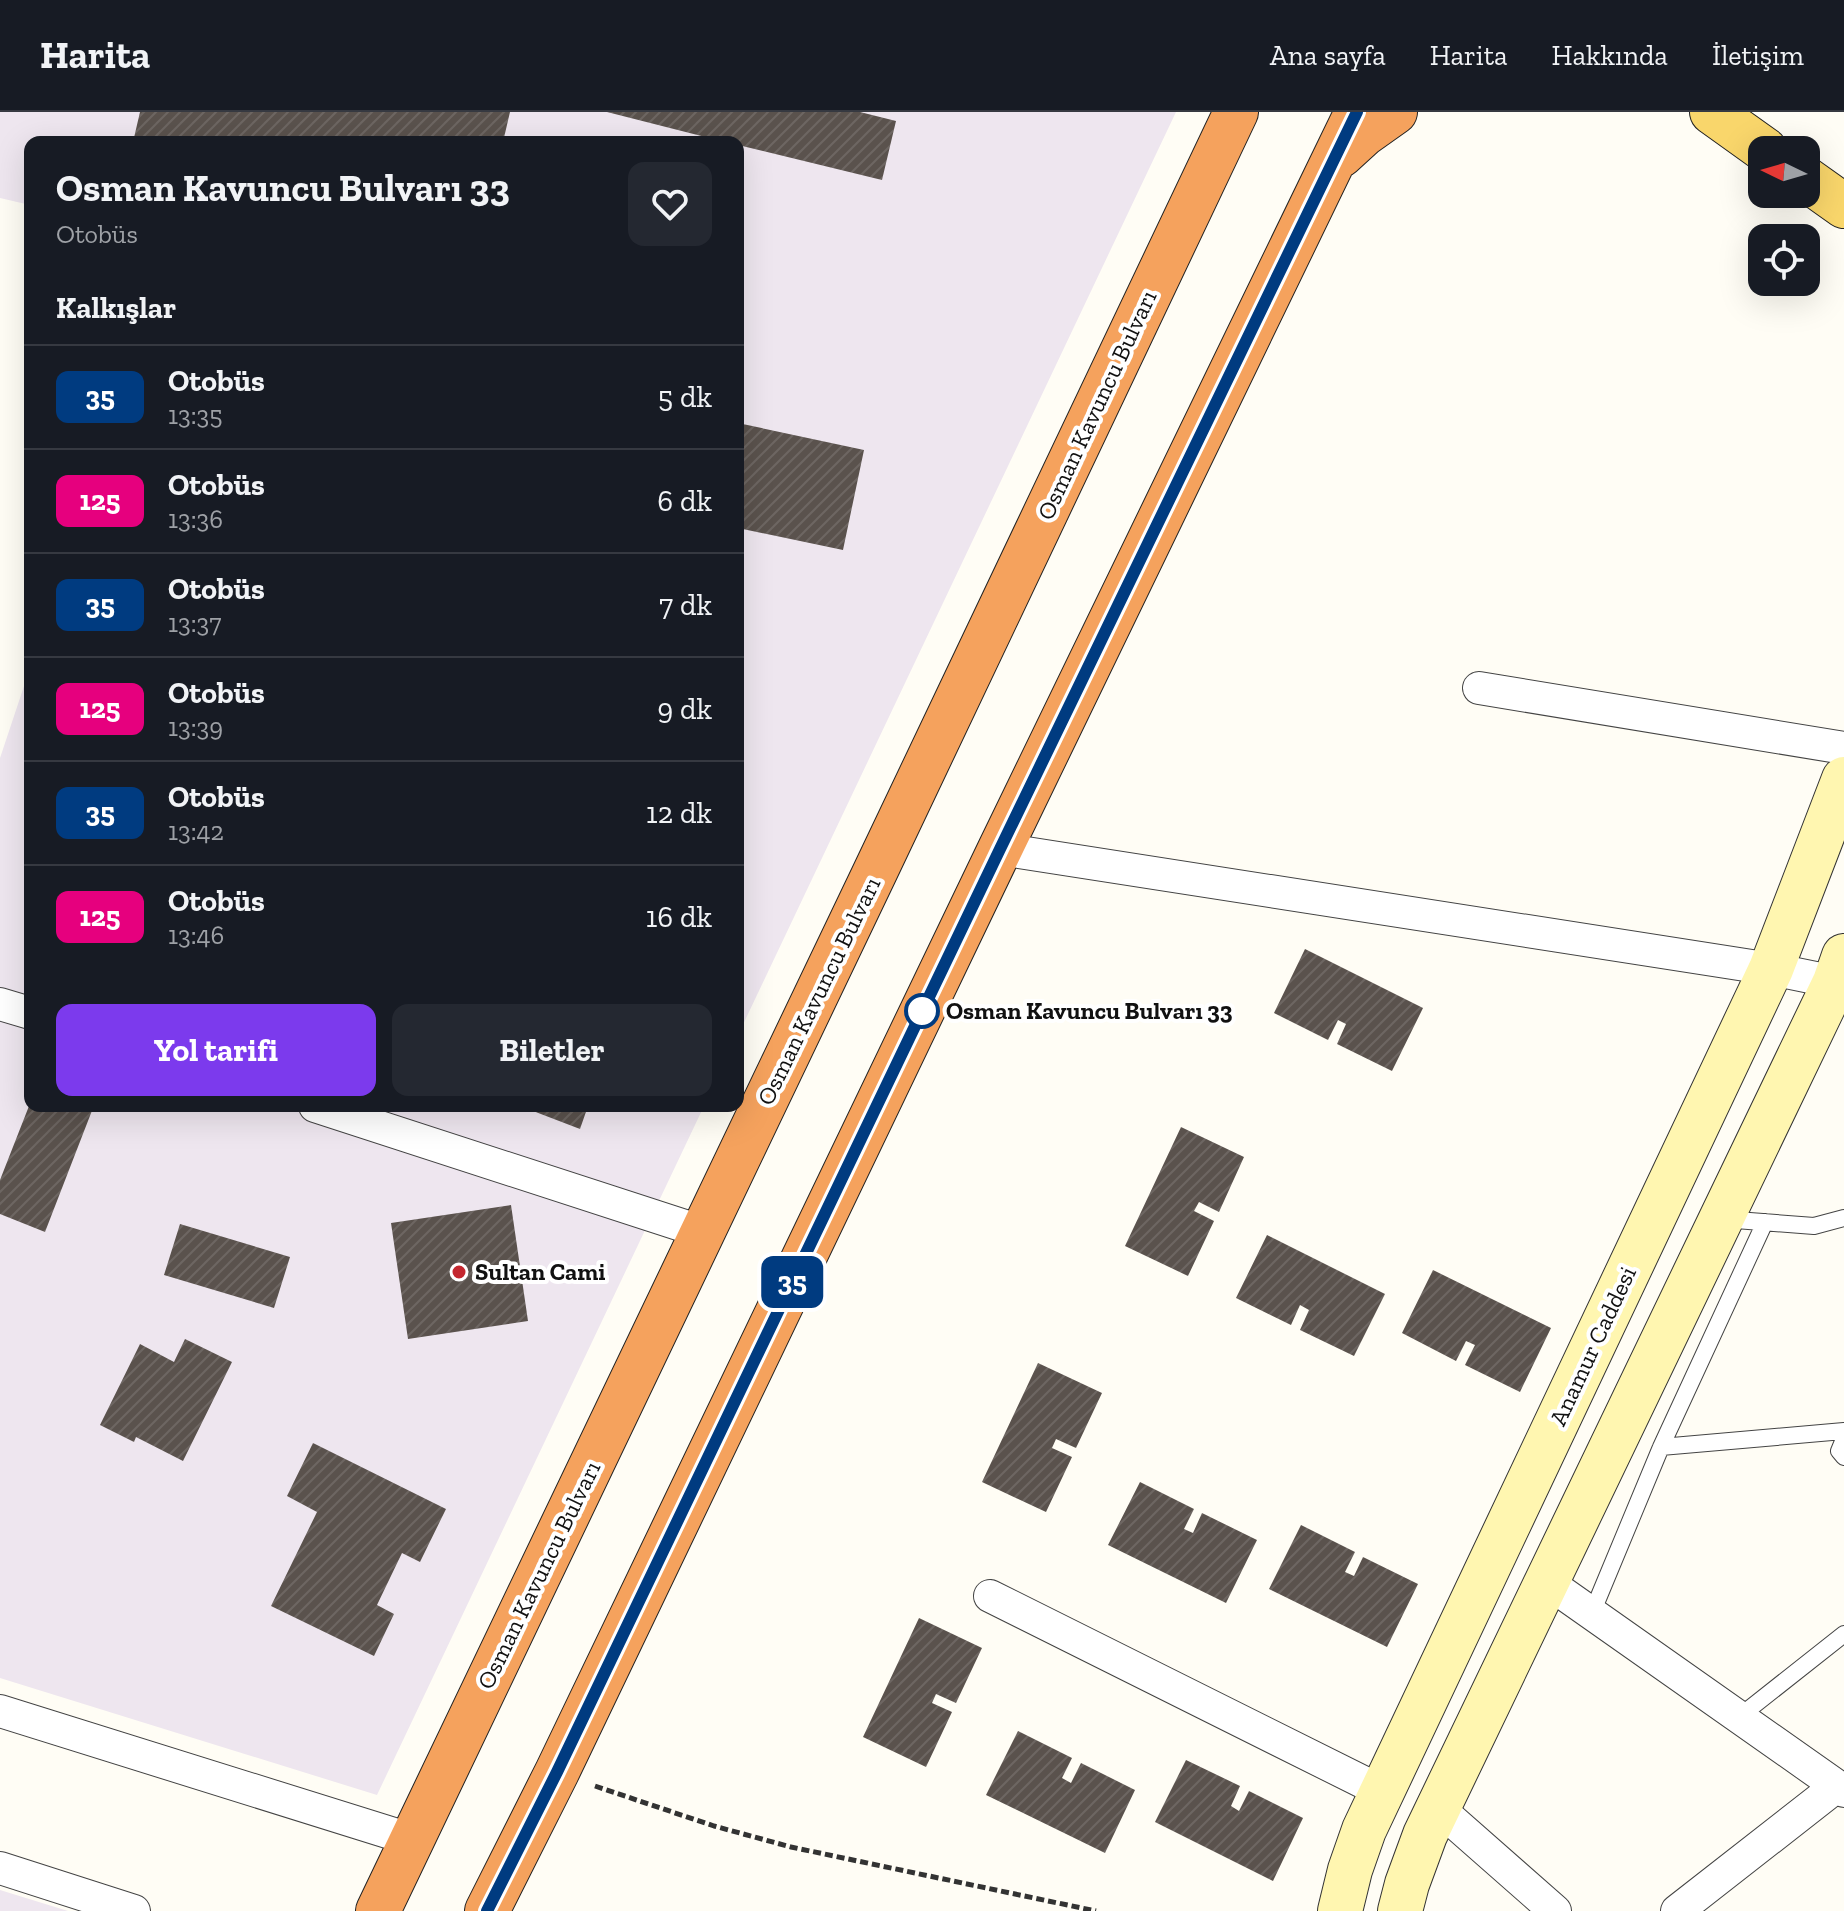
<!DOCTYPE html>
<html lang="tr">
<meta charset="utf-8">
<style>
body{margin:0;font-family:"Zilla Slab",serif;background:#242831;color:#f1f3f6;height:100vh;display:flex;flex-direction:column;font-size:30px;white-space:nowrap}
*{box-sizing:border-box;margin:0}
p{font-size:26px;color:#9ea1a6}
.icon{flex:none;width:44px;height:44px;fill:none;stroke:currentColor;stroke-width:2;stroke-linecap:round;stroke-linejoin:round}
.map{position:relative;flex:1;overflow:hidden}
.details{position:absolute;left:24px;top:24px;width:720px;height:976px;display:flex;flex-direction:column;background:#171b24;border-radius:16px;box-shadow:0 8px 32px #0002}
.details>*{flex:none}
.badge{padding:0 16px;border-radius:12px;font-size:28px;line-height:52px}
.needle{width:52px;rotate:275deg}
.controls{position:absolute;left:1748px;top:24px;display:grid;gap:16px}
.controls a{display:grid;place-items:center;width:72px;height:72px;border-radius:16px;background:#171b24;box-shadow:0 8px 32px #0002;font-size:40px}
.map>.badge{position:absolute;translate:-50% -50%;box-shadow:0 0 0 4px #fff}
h2{padding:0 32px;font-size:30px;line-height:72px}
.round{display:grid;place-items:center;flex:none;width:84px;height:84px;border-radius:16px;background:#242831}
.head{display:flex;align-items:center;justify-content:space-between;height:136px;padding:0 32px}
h1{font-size:38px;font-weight:800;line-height:60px}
.button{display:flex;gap:16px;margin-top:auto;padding:16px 32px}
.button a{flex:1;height:92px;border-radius:16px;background:#7c3aed;color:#fff;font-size:32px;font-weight:800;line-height:92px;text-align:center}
.button a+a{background:#242831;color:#f1f3f6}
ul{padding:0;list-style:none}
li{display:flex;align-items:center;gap:24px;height:104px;padding:0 32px;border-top:2px solid #363941}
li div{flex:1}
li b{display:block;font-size:30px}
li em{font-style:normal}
li .badge{min-width:88px;font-weight:700;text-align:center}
header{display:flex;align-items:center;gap:48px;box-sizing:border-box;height:112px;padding:0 40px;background:#171b24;border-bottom:2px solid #363941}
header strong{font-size:38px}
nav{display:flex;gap:44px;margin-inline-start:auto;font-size:28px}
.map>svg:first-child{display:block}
</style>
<header>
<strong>Harita</strong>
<nav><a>Ana sayfa</a><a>Harita</a><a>Hakkında</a><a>İletişim</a></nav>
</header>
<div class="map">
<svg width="1844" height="1799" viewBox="0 0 1844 1799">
<defs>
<pattern id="building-hatch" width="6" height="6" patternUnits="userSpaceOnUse" patternTransform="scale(2)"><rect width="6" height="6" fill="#5a524d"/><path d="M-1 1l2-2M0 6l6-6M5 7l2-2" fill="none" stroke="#6d6662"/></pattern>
</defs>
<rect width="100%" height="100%" fill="#fffdf5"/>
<path fill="#eee6ef" d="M0 0H1176L738 923V30H30V93L0 86Z
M30 556V994H704L377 1683 0 1566V646Z
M0 1778 68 1799H0Z"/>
<path fill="url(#building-hatch)" d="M140 0H510L503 30H133Z
M607 0H860L896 9 882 68 738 33V30H725Z
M738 311 864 338 843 438 738 416Z
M1305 837 1423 896 1392 959 1337 932 1346 912 1338 908 1328 928 1274 901Z
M29 994H88L93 996 45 1120 0 1102V1068Z
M520 994H588L580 1017Z
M1181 1015 1244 1045 1219 1100 1199 1090 1194 1099 1214 1109 1188 1164 1125 1134Z
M511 1093 528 1209 408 1227 391 1111Z
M180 1112 290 1145 274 1196 164 1163Z
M1267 1123 1385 1182 1354 1244 1300 1218 1309 1198 1300 1193 1291 1213 1236 1186Z
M1433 1158 1551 1216 1520 1280 1465 1253 1475 1233 1466 1229 1456 1249 1402 1221Z
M185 1227 232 1250 183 1349 136 1325 134 1330 100 1313 140 1232 174 1250Z
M1038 1251 1102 1281 1076 1336 1056 1327 1052 1336 1072 1345 1046 1400 982 1370Z
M313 1331 446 1397 420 1450 402 1441 377 1493 394 1502 374 1544 271 1494 317 1400 287 1384Z
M1140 1370 1194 1397 1184 1417 1193 1421 1202 1401 1257 1428 1226 1491 1108 1433Z
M1301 1413 1355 1440 1345 1460 1354 1464 1363 1445 1418 1472 1387 1535 1269 1477Z
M919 1506 982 1536 956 1591 936 1582 932 1591 952 1600 926 1655 863 1625Z
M1018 1619 1072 1646 1062 1666 1071 1671 1081 1651 1135 1678 1105 1741 986 1683Z
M1186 1648 1240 1674 1231 1694 1239 1699 1249 1679 1303 1706 1273 1769 1155 1710Z"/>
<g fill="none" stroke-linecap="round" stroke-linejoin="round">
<g stroke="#444" stroke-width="18">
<path id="lane" d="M1723 1107 1814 1114 1844 1106
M1844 1327 1839 1339 1844 1345
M1661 1335 1844 1319
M1592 1501 1661 1335 1765 1110
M1739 1605 1844 1522"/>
</g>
<g stroke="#444" stroke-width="34">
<path id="street" d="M1479 576 1844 636
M1000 737 1771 857 1835 870 1844 883
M0 892 30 901
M315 994 703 1120
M1547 1470 1844 1679
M990 1484 1383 1680
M0 1599 413 1728
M1438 1696 1555 1799
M0 1756 134 1799
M1677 1799 1837 1674"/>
</g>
<g stroke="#333" stroke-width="46">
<path id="secondary" d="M1340 1799 1350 1758 1364 1718 1771 857 1844 667
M1400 1799 1407 1772 1425 1723 1835 870 1844 844"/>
</g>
<g stroke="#222" stroke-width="46">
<path id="primary" d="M1712 0 1765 38
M1806 67 1844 94"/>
</g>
<g stroke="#222" stroke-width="46">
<path id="highway" d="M1341 43 1364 22 1395 0
M378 1799 875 760 1236 0
M487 1799 557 1660 1000 737 1357 0"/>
</g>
<path stroke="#333" stroke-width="5" stroke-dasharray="8 4" stroke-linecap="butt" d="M595 1674 714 1714 791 1735 1096 1799"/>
<use href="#lane" stroke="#fff" stroke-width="16"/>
<use href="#street" stroke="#fff" stroke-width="32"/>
<use href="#secondary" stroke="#fff6b0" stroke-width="44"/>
<use href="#primary" stroke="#f9d66b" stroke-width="44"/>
<use href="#highway" stroke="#f5a25d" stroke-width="44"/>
</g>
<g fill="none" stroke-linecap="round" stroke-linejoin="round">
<g stroke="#fff" stroke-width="18">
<path id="line" d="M487 1799 557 1660 1000 737 1357 0"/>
</g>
<use href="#line" stroke="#003b80" stroke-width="12"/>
</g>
<circle fill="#fff" stroke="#003b80" stroke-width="4" cx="922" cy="899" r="16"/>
<circle fill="#c4262e" stroke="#fff" stroke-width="3" cx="459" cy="1160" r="8"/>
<g text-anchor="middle" stroke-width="8" stroke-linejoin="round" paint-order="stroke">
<g font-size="24" fill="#111" stroke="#fff">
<text transform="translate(1097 293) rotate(-65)" y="8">Osman Kavuncu Bulvarı</text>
<text transform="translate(819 879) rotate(-64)" y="8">Osman Kavuncu Bulvarı</text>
<text transform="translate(1593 1234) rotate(-65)" y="8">Anamur Caddesi</text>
<text transform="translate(539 1463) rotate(-64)" y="8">Osman Kavuncu Bulvarı</text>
</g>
<g font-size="24" font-weight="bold" fill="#111" stroke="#fff" text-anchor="start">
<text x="946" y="907">Osman Kavuncu Bulvarı 33</text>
</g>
<g font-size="24" font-weight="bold" fill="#111" stroke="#fff" text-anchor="start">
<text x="475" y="1168">Sultan Cami</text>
</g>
</g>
</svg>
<div class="controls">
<a><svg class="needle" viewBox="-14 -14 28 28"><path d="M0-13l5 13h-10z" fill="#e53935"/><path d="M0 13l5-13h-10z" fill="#9ea1a6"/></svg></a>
<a><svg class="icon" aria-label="locate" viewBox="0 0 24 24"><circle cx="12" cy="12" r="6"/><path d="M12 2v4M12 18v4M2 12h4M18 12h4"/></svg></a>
</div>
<b class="badge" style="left:792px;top:1170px;background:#003b80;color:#fff">35</b>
<section class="details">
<div class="head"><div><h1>Osman Kavuncu Bulvarı 33</h1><p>Otobüs</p></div><a class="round"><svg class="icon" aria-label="heart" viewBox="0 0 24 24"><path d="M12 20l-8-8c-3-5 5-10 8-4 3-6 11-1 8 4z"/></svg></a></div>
<h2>Kalkışlar</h2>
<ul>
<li><span class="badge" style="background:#003b80;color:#fff">35</span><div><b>Otobüs</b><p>13:35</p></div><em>5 dk</em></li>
<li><span class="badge" style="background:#e6007e;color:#fff">125</span><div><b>Otobüs</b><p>13:36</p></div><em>6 dk</em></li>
<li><span class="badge" style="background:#003b80;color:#fff">35</span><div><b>Otobüs</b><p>13:37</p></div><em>7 dk</em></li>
<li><span class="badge" style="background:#e6007e;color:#fff">125</span><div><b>Otobüs</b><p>13:39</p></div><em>9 dk</em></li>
<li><span class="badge" style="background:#003b80;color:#fff">35</span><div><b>Otobüs</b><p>13:42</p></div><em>12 dk</em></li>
<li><span class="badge" style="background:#e6007e;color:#fff">125</span><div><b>Otobüs</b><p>13:46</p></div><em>16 dk</em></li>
</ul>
<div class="button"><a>Yol tarifi</a><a>Biletler</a></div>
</section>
</div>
